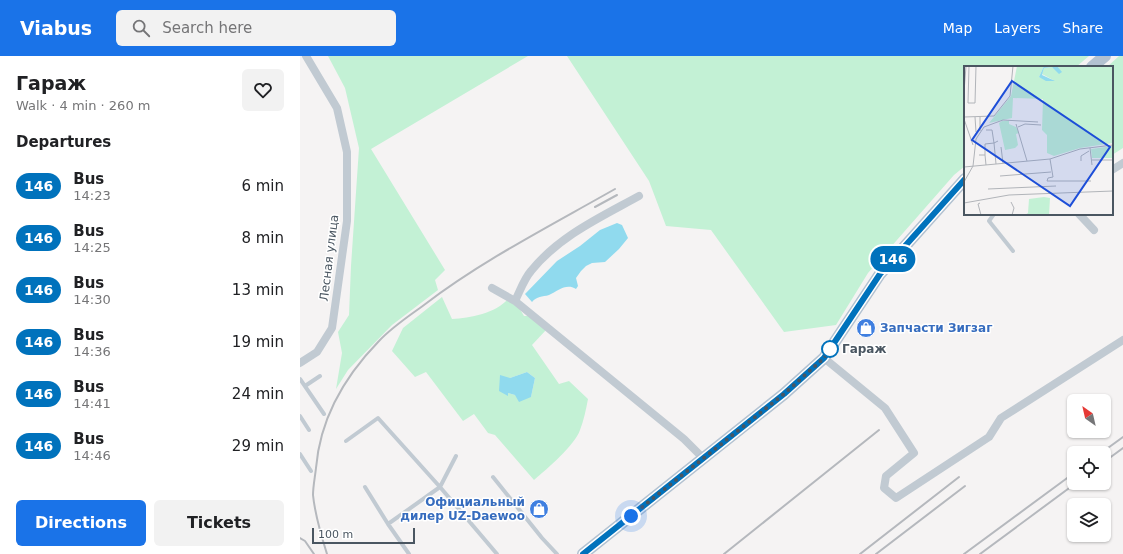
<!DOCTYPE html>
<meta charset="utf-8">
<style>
body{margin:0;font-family:"DejaVu Sans",sans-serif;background:#f2f2f2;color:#202124;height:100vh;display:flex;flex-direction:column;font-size:15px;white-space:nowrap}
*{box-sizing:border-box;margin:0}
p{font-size:13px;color:#757577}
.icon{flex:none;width:22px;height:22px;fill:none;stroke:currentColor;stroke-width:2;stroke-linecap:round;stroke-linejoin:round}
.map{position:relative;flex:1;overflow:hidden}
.side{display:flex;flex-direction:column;background:#fff;width:300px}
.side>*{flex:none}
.badge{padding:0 8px;border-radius:13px;font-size:14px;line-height:26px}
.needle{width:26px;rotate:326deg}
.controls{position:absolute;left:767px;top:338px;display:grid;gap:8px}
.controls a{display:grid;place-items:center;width:44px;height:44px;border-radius:6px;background:#fff;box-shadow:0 1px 3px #0004;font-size:20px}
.scale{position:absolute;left:12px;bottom:10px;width:103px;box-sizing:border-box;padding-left:4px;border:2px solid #4a5661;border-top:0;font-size:11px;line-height:14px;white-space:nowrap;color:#4a5661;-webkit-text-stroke:3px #fff;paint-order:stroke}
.you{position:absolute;width:20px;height:20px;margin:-10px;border:3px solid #fff;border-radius:50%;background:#1a73e8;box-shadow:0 0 0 6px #1a73e833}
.map>.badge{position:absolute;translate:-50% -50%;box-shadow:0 0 0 2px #fff}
h2{padding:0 16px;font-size:15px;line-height:36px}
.round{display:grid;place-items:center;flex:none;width:42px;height:42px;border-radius:6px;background:#f2f2f2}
.overview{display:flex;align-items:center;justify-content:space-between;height:68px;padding:0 16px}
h1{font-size:19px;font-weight:600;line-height:30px}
.cta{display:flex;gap:8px;margin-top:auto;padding:8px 16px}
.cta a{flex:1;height:46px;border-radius:6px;background:#1a73e8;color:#fff;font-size:16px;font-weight:600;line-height:46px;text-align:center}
.cta a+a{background:#f2f2f2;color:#202124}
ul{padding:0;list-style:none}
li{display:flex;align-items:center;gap:12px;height:52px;padding:0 16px}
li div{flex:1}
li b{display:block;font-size:15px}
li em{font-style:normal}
li .badge{min-width:44px;font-weight:700;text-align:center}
header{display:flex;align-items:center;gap:24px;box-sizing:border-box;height:56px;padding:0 20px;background:#1a73e8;color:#fff}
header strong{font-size:19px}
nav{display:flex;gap:22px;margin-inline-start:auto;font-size:14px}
.search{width:280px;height:36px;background:#f2f2f2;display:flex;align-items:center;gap:10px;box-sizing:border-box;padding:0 14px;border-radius:6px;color:#757577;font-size:15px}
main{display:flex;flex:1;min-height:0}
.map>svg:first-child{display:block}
</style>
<header>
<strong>Viabus</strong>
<div class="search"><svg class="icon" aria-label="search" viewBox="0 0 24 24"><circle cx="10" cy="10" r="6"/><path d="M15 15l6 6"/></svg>Search here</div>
<nav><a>Map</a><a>Layers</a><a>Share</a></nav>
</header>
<main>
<section class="side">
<div class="overview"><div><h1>Гараж</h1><p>Walk · 4 min · 260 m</p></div><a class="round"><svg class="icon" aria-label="heart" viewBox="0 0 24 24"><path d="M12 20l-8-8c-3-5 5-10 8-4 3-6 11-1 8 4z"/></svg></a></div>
<h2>Departures</h2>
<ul>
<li><span class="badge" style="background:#0072bc;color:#fff">146</span><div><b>Bus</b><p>14:23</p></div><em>6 min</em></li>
<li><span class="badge" style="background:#0072bc;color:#fff">146</span><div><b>Bus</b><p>14:25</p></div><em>8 min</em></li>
<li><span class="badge" style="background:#0072bc;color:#fff">146</span><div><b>Bus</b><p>14:30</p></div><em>13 min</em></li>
<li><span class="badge" style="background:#0072bc;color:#fff">146</span><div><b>Bus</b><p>14:36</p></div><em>19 min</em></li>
<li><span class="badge" style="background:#0072bc;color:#fff">146</span><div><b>Bus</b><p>14:41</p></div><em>24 min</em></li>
<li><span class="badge" style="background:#0072bc;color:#fff">146</span><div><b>Bus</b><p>14:46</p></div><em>29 min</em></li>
</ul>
<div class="cta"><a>Directions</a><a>Tickets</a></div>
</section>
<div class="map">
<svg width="823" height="498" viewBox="0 0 823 498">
<rect width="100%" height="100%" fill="#f5f3f3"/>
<path fill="#c3f1d5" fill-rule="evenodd" d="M28 0H228L71 93 145 214 135 224 138 234 92 269 48 314 36 333 42 297 38 276 49 259 51 210 59 92 45 32Z
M267 0H789L776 11H665V110L654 119 568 217 536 269 484 276 411 174 366 170 349 125Z
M819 0H823V92L812 99V11H807Z
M142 241 152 263C170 262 196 257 208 243L218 250 224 260H230L246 274 232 289 259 328 269 325 288 343C286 353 284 364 280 374 275 389 247 413 234 424L195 379 188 377 174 358 163 365 126 316 115 321 92 295 103 272ZM227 316 235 322 231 341 215 339 208 337 210 322Z"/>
<path fill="#90daee" d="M317 167 322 169 328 182 319 193 305 206 292 207 286 210 281 215 276 222 278 230 276 233C266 227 258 235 249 239 242 241 237 240 232 246L225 238 257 205 280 190 300 174Z
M227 316 235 322 231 341 219 346 215 339 208 337V340L199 335 200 319 210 322Z"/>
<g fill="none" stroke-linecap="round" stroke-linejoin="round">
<path stroke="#c1cad2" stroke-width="4" d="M694 158 689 165 713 195
M0 323 24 358
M5 330 20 320
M0 360 9 374
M46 385 78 362 140 431 88 468 109 498
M0 398 11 415
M156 400 140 431 197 498
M193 421 242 482 257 498
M65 431 88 468"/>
<path stroke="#c1cad2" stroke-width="8" d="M812 114 823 107
M779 158 794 174
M192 232 215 245 384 383 403 402
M215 245C220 235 224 223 231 215 259 180 301 161 339 140
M524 302 585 352 614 397 586 420 584 432 596 442 689 381 701 362 823 284
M0 307 17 296 32 272 47 165V96L37 52 6 0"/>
<path stroke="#b3c2d1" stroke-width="12" d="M792 11 805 0
M283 498 484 338 524 302 580 218 665 123"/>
<path stroke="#b5b8bd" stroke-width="2" d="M295 151 317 139
M801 397 823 381
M804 406 823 392
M0 482 5 485 14 498
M27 498C21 479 15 459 13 439 13 431 15 421 16 412 20 363 45 320 79 285 92 271 109 260 124 249 183 204 250 170 315 133
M424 498 579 374
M560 498 659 421
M576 498 665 430
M664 498 774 417
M680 498 776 427"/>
</g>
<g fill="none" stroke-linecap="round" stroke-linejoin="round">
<g stroke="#fff" stroke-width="9">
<path id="line" d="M283 498 484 338 524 302 580 218 665 123"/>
</g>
<use href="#line" stroke="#0072bc" stroke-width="6"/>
<path stroke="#4a5661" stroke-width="4" stroke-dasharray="0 7.2" d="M331 460 484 338 524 302 532 290 530 293"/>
</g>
<defs>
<g id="shop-disc" transform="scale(1)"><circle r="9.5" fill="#3f7fe0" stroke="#fff"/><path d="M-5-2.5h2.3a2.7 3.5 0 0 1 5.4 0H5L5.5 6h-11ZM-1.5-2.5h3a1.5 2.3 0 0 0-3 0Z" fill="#fff"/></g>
</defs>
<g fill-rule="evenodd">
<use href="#shop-disc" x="566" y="272"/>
<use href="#shop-disc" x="239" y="453"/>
</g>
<circle fill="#fff" stroke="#0072bc" stroke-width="2" cx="530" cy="293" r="8"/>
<g text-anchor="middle" stroke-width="3" stroke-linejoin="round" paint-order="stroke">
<g font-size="12" fill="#4a5661" stroke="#fff">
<text transform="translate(29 202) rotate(-83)" y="4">Лесная улица</text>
</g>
<g font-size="12" font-weight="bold" fill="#366cbe" stroke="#fff" text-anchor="start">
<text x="580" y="276">Запчасти Зигзаг</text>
<text x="225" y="450" text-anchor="end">Официальный<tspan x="225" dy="14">дилер UZ-Daewoo</tspan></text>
</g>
<g font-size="12" font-weight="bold" fill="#4a5661" stroke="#fff" text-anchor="start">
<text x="542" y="297">Гараж</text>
</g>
</g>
<g transform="translate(664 10)">
<rect width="149" height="149" fill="#f5f3f3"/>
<path d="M53 0H80L75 11 89 14 78 8 80 2 88 1 97 6 93 0H149V77L116 82 90 90 83 87V69L78 64 79 33 49 32 48 52 25 57 47 30ZM38 55H45V58L52 61 55 67 52 68 54 79 51 82 41 84 35 57ZM149 80V92H128L127 83ZM80 131 86 132 85 149H61L64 147 65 133Z" fill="#c3f1d5"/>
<path d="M80 0H93L98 6 95 8 88 1 80 2 78 9 91 15H82L75 11Z" fill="#90daee"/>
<path fill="none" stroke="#b1b4b9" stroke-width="1" d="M5 0 4 37H11L12 0M0 26 2 0M0 51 30 50 46 30 49 0M11 51 12 66M0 53 9 79M52 58 63 95M54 61 61 58 77 59M16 65V51M37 81 39 97M126 82 128 99M15 89H21L22 99M21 89V78L30 77 28 64H22M86 93 89 111 84 112 83 115H127M128 94H149M117 95V90L125 85M32 98 30 77 34 75M0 101 86 93 116 83 149 79M36 110 87 106M0 116 9 100 12 73 20 61 39 54 74 56M24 123 92 120M47 136 50 142 48 149M0 137 45 129 149 125M16 137 14 138 17 149"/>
<path fill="#1d4ed8" fill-opacity="0.15" stroke="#1d4ed8" stroke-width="2" d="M48 15 146 81 106 140 8 74Z"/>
<rect width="149" height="149" fill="none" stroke="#4a5661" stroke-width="2"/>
</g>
</svg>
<div class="controls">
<a><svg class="needle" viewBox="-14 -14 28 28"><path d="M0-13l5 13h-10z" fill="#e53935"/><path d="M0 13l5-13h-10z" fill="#757577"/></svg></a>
<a><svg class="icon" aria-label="locate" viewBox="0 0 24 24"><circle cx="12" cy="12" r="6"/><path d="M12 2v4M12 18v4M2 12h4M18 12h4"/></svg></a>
<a><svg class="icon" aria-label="layers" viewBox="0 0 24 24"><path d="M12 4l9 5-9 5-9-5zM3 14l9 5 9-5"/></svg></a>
</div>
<div class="scale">100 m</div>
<div class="you" style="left:331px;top:460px"></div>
<b class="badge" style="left:593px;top:203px;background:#0072bc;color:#fff">146</b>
</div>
</main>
